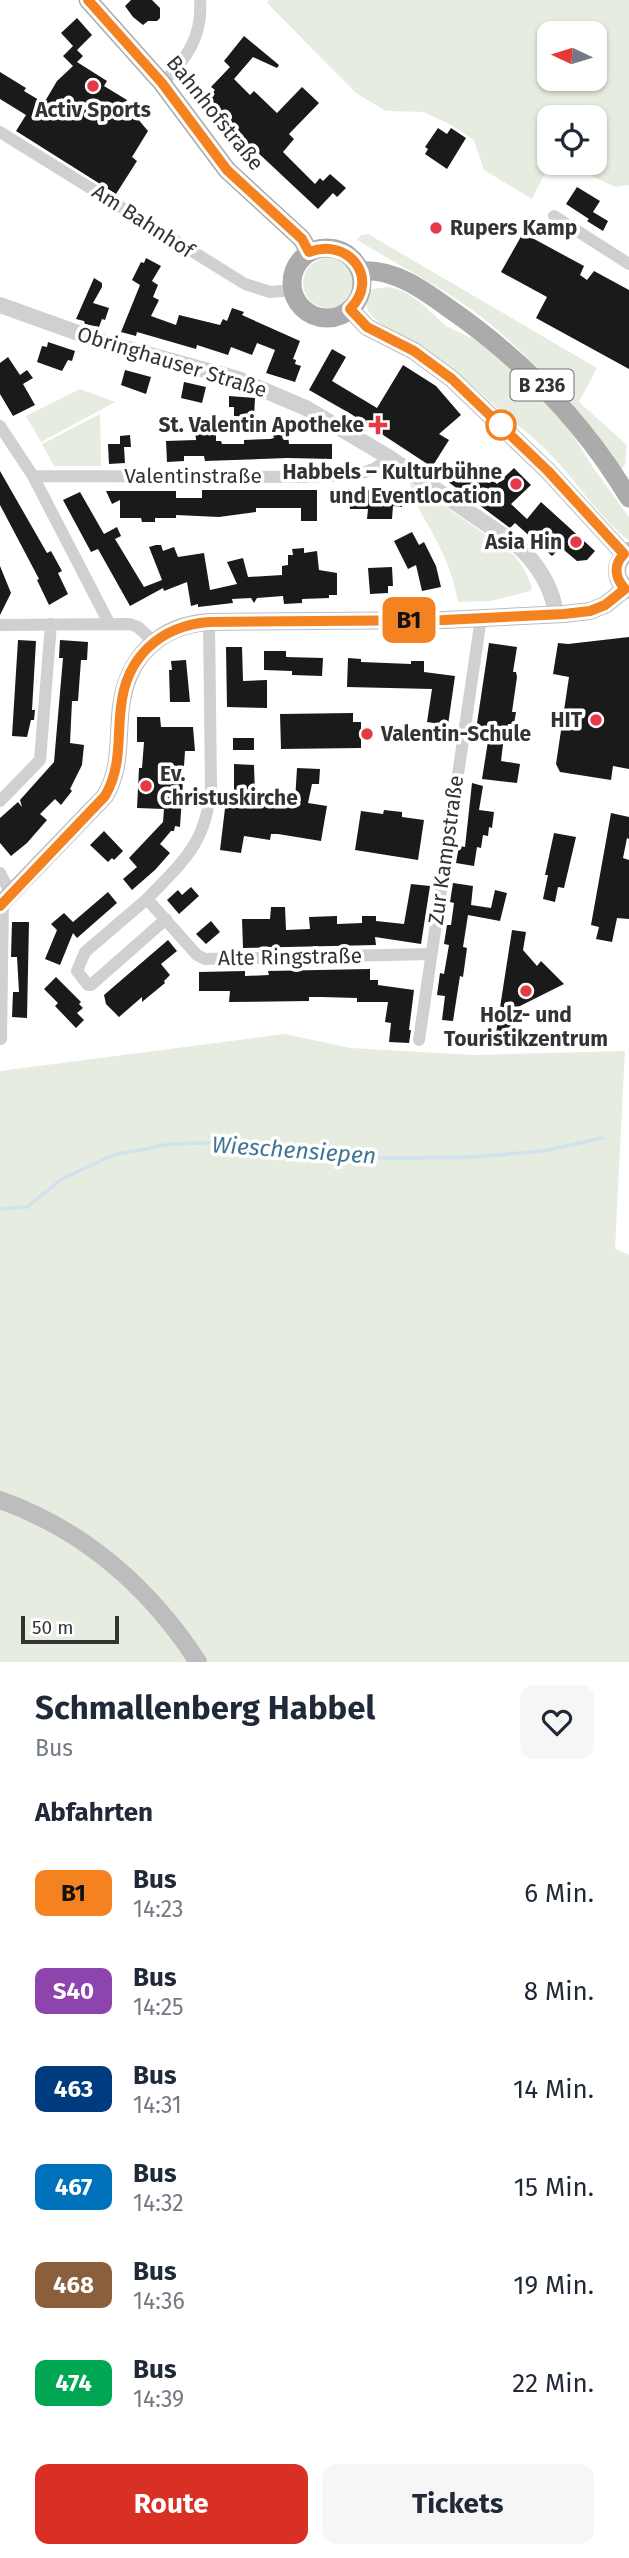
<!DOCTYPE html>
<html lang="de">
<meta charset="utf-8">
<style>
body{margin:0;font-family:"Fira Sans",sans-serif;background:#f6f6f7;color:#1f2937;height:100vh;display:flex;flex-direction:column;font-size:26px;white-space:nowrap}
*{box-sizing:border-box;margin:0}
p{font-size:23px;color:#747a83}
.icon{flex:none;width:38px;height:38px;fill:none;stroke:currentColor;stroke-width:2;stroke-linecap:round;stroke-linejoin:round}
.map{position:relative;height:1662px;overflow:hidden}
.side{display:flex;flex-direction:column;background:#fff;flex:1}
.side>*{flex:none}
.badge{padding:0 14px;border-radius:10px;font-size:24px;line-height:46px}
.needle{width:46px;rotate:274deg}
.buttons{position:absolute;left:537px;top:21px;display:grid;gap:14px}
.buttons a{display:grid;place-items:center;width:70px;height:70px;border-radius:14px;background:#fff;box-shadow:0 2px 5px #0004;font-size:35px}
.scale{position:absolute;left:21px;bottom:18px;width:98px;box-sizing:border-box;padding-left:7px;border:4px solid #333;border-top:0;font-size:19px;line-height:24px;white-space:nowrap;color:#333;-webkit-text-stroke:5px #fff;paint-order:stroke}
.map>.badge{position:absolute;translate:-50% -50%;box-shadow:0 0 0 4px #fff}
h2{padding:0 35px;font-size:26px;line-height:63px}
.round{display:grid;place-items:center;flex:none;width:74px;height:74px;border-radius:14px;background:#f6f6f7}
.head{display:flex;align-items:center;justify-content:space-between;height:119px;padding:0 35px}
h1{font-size:33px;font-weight:700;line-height:52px}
.primary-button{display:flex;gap:14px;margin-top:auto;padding:14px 35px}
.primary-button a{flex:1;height:80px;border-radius:14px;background:#d93025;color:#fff;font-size:28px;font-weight:700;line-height:80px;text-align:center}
.primary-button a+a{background:#f6f6f7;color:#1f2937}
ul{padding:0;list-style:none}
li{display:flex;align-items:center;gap:21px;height:98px;padding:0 35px}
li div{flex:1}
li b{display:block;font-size:26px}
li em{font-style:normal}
li .badge{min-width:77px;font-weight:700;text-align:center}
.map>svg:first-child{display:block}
</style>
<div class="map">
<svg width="629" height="1662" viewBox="0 0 629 1662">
<rect width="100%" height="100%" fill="#fff"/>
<path fill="#e6ecdf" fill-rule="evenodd" d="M269 0H629V185L615 187 565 163H595V117H550V163L532 199 484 170 474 140 451 125 424 112 386 111 356 93 267 3ZM550 33H595V79H550Z
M368 234 597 368 579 402 627 445 625 465 621 469C577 412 531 353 472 310 436 284 395 263 357 240L361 235Z
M303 283a25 25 0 1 1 50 0a25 25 0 1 1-50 0Z
M389 287 403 291 421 303 446 326 482 343 525 380 565 422 592 466 629 517V541C598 516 577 482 550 454 536 439 521 428 506 415 485 398 467 379 445 363 436 357 428 350 419 344 402 334 348 316 372 289Z
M80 389 115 402 41 442 26 416Z
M100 414 101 466H54L42 444Z
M410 482 513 554C521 564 528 574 532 588L530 591 491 601 458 602C454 579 446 558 435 538 426 519 413 504 410 482Z
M284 1034 351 1048 473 1055 625 1051 615 1249 629 1255V1662H0V1071Z"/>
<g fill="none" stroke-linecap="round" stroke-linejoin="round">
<path stroke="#cfe2ee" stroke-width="3.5" d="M0 1209 27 1207 62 1179 113 1155 171 1144 235 1142 346 1157 403 1158 475 1157 543 1151 602 1138"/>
</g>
<path fill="#1a1a1a" d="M131 0H152L160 8V18L157 21H148L143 25 133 17 125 6Z
M77 18 92 35 77 50 83 56 77 62 107 81 104 86 127 100 123 107 132 112 148 131 132 157 137 161 116 194 16 131 26 115 0 99V72L26 88 24 91 44 103 57 81 73 66 63 56 73 46 61 33Z
M244 36 279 65 277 68 253 57 234 79 250 95 254 91 277 113 302 87 319 103 289 134 294 139 283 152 315 184 320 178 323 181 330 174 346 188 337 197 333 193 318 209 204 102 215 90 211 87 230 67 224 61Z
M438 128 447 134 451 128 466 138 447 169 425 154 428 149 425 147Z
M577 187 600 201 593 212 608 221 603 231 587 221 589 219 566 204Z
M523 233 584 266 580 275 587 280 594 271 629 290V369L536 318 547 297 501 272Z
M146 258 161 266 152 281 158 285 153 297 159 300 151 316 176 325 179 315 220 325 223 319 227 321 232 308 244 312 242 315 300 341 293 359 296 360 295 364 301 366 295 382 266 373 275 350 257 343 252 355 231 347 228 355 197 345 196 349 137 332 136 336 121 332 140 285 132 280 141 262 144 263Z
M94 278 102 283V287L93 303 109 308 105 320 102 319 99 327 85 324 84 321 76 319Z
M48 342 75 351 72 361 68 360 62 371 37 362 42 346 47 347Z
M332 349 346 357 332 381 377 408 403 365 436 386 461 415 439 434 449 440 432 467 351 414 309 390Z
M8 357 20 375 27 370 33 378 23 384 35 405 13 416 0 394V363Z
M125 370 151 377 146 394 121 385Z
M184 382 206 387 202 403 181 398Z
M229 396 255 398 254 417 234 416V407H229Z
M211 427V432H216V441H221L222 444H244V440L270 439 274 438 273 435H288L289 444H332V459L287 458 205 461 204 456H184V461L167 462 166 441 196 440 195 428Z
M130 435 131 447H124L125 463 109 464 108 444H120V436Z
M441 463 456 473 465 463 489 483 493 480 497 484 514 468 531 485 511 504 527 519 541 502 595 551 587 560 577 561 564 550 563 552 559 549 552 556 515 523 510 528 435 472Z
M0 471 47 553 51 551 62 571 58 573 68 594 49 605 37 580 39 579 0 505Z
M202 490H317V521H301V508H256V512L219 517 176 515V518H155V522H142L141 518H120V500L112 504 106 491H176V498H202Z
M336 490H402V507L393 506 392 519H367L368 509H350L349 500H336Z
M80 492 104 534 117 527 121 536 115 539 144 587 162 580 149 547 156 545H161L163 551 174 547 178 557 204 553 210 590 237 584 227 562 243 558 248 577 282 575V566L288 565V555H293L292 549 304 548V553L317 551 319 570 337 573V595H329V598L302 599V603L284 604 283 596 257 598 254 603 251 598 232 599 233 603 198 607V604L191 606 187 582 164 591 163 588 130 606 98 549 91 552 63 500Z
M412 532 419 545 424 542 436 566 441 587 422 591 416 565 408 569 394 541Z
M0 566 11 593 0 615Z
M392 567 393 586H388V593L370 594 368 568Z
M629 637V769L613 766 611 780 560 772 556 764 569 677 553 674 558 643 568 644Z
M18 640 36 641 32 710H35L34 720H31L27 737 12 736Z
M60 640 88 642 87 660H81L78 701H72L70 743 84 745 82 765 70 789 72 791 61 805 55 799 40 814 47 820 27 843 11 856 0 843V818L18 802 22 807 20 800 54 762 63 658H59Z
M489 643 517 647 513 672H516L517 677 512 712H516L514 724H508L507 734 504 736 501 761 520 764 517 783 482 779 488 741 476 739V730Z
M226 647H242L243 681 267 680V708L227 707Z
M264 651H286V657L323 658 322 676 292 675V671L264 670Z
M348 658 361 659V662L411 664V661H424V672L455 676 448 725 427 722 432 689 347 687Z
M186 660 190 702H170L169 670H172L171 661Z
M353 713V722H361V748L281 749 280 714Z
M137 717H160L161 727H193L195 751H185L180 827 175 826 174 831H171L160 844 170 853 155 870 132 890 123 879 137 867 129 858 163 822 164 809 137 808 139 768H142L144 742H137Z
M233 738H254V750H233Z
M234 764 254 765 255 795 295 801 297 768 320 769 319 784H312L308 803 327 806 321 841 278 834H271L270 840 244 836 241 853 220 850 226 800H234Z
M472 783 483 786 479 810 494 812 492 828 489 827 488 836 483 835 481 848 477 847 474 866 456 863 459 846 465 847Z
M384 810 402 812V817L424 820 418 860 355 850 361 811 383 814Z
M611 813 629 817V839L627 838 623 858 629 860V919L617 918 612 942 596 939 599 927 591 925Z
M104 831 123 851 114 860 112 858 108 862 90 845Z
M554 833 576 837 564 888 558 887 555 902 543 899 548 875H545Z
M453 883 473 886 471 905 491 908 495 890 507 893 500 921 468 915 463 947 467 948 463 977 460 976 453 1021 442 1020 445 996 437 995 440 973 444 974 449 945 444 944 447 925H451L454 903 450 902Z
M411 884 430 886 421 944 375 937 376 945 243 948 242 919H270L271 907H285L286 930 310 929 309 917 337 916V924L362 923V916H376V921L404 924Z
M191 887 199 896 179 914 167 900 178 890 182 895Z
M108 892 117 903 77 938 73 933 60 965 45 959 57 930 51 924 64 913 73 922Z
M211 921 220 932 206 944 196 934Z
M12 922H29L27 1018 12 1017 13 992H19L17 957H11Z
M512 930 526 932 523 950 537 966 541 961 564 984 514 1009 509 1042 495 1040Z
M168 940 177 951 161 964 170 975 164 981 165 983 142 1002V997L119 1017 106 1004 104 995Z
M370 969V980H378V985L414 990 409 1030H411L409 1043 389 1042 391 1023 385 1022 388 1002H357V998L321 997H309V1001L229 1002 230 991H199V972L245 971V976L269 975 268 971Z
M56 977 81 1002 79 1004 83 1008 77 1013 84 1020 76 1028 55 1006 58 1003 44 989Z"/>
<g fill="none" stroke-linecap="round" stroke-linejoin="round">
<path stroke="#d0d0d0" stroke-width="12" d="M162 83C187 59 203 35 200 0
M0 132 245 284 270 292 293 290
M554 216 629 264
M0 426 33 476 109 623
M33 476 308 477 359 474 374 469 390 458
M209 622 211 787C206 844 184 860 147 899L197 955 205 959 431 954
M0 625 130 624 138 627 154 642
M0 801 40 760 51 624
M0 873 10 892
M147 899 85 952 77 971 88 985H91L166 919
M1 1039 3 902
M419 1040 481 618"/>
<path stroke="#d0d0d0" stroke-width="16" d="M0 305 106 343 238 379 306 408 390 458 517 545C537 563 553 588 556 615"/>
<path stroke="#bdbdbd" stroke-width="18" d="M350 309 367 327 414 351 452 379 548 471 624 554
M629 551C613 562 613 580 629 590
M0 905 105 796C122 767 117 739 121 707 127 657 160 625 209 622L444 620 564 614 590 611 605 605 625 589
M0 1500C84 1530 150 1588 198 1662"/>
<path stroke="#ababab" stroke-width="19" d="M88 0 162 83 227 170 302 239 309 252
M292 283a35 35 0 1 1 70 0a35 35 0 1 1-70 0Z
M360 271C393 268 422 289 447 307 521 358 583 421 629 498"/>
</g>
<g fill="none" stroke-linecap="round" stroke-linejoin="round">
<g stroke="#fff" stroke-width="16">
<path id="line" d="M0 906 105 796C122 767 117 738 121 707 126 657 160 626 209 622L444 620 564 614 590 611 605 605 625 589C615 578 613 565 624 554L548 471 452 379 414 351 367 327 350 309C381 278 348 237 309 252L302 239 227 170 162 83 88 0"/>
</g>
<use href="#line" stroke="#f58220" stroke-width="10"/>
</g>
<g fill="#e63946" stroke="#fff" stroke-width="2.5">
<circle cx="93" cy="86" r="7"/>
<circle cx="436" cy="228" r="7"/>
<path d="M374.5 414.5h7v7h7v7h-7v7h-7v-7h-7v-7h7z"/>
<circle cx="516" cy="484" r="7"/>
<circle cx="576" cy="542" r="7"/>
<circle cx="596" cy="720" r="7"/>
<circle cx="367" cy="734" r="7"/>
<circle cx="146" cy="786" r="7"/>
<circle cx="526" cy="991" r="7"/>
</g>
<circle fill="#fff" stroke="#f58220" stroke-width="3.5" cx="501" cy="425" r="14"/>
<g text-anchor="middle" stroke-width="7" stroke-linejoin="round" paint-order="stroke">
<rect fill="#fff" stroke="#707070" stroke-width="2" x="510.5" y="369.5" width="63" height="31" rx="5"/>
<g font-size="19" font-weight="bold" fill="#333">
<text x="542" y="392">B 236</text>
</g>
<g font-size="21" font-weight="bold" fill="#333" stroke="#fff" text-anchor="end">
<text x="93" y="117" text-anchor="middle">Activ Sports</text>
<text x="450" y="235" text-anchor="start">Rupers Kamp</text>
<text x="364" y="432">St. Valentin Apotheke</text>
<text x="502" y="479">Habbels – Kulturbühne<tspan x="502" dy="24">und Eventlocation</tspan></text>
<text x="562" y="549">Asia Hin</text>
<text x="582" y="727">HIT</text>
<text x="381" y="741" text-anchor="start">Valentin-Schule</text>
<text x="160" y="781" text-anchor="start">Ev.<tspan x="160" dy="24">Christuskirche</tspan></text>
<text x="526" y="1022" text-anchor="middle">Holz- und<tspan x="526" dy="24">Touristikzentrum</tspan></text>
</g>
<g font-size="21" fill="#333" stroke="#fff">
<text transform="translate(215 113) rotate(51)" y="7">Bahnhofstraße</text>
<text transform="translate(143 221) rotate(33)" y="7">Am Bahnhof</text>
<text transform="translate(172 362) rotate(17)" y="7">Obringhauser Straße</text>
<text x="193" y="483">Valentinstraße</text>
<text transform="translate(446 850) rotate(-82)" y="7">Zur Kampstraße</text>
<text transform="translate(290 957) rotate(-1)" y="7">Alte Ringstraße</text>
</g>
<g font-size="23" font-style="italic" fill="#3f7597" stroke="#fff">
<text transform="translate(294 1150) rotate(4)" y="8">Wieschensiepen</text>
</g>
</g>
</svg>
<div class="buttons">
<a><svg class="needle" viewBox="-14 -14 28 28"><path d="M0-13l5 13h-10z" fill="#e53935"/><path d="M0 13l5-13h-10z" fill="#747a83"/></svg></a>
<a><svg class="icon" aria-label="locate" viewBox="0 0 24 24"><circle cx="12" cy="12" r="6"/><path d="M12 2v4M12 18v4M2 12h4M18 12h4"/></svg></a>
</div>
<div class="scale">50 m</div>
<b class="badge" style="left:409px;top:620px;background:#f58220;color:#111">B1</b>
</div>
<section class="side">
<div class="head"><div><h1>Schmallenberg Habbel</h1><p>Bus</p></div><a class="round"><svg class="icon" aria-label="heart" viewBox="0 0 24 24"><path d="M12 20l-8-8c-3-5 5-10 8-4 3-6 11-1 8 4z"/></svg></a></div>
<h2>Abfahrten</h2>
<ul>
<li><span class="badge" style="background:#f58220;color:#111">B1</span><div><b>Bus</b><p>14:23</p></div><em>6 Min.</em></li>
<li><span class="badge" style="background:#8e44ad;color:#fff">S40</span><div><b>Bus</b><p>14:25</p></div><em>8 Min.</em></li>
<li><span class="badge" style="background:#003b80;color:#fff">463</span><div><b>Bus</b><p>14:31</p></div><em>14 Min.</em></li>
<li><span class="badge" style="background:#0072bc;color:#fff">467</span><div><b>Bus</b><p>14:32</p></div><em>15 Min.</em></li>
<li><span class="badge" style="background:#8b5e3c;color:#fff">468</span><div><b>Bus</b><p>14:36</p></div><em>19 Min.</em></li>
<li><span class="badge" style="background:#00a651;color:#fff">474</span><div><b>Bus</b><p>14:39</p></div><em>22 Min.</em></li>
</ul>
<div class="primary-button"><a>Route</a><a>Tickets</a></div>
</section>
